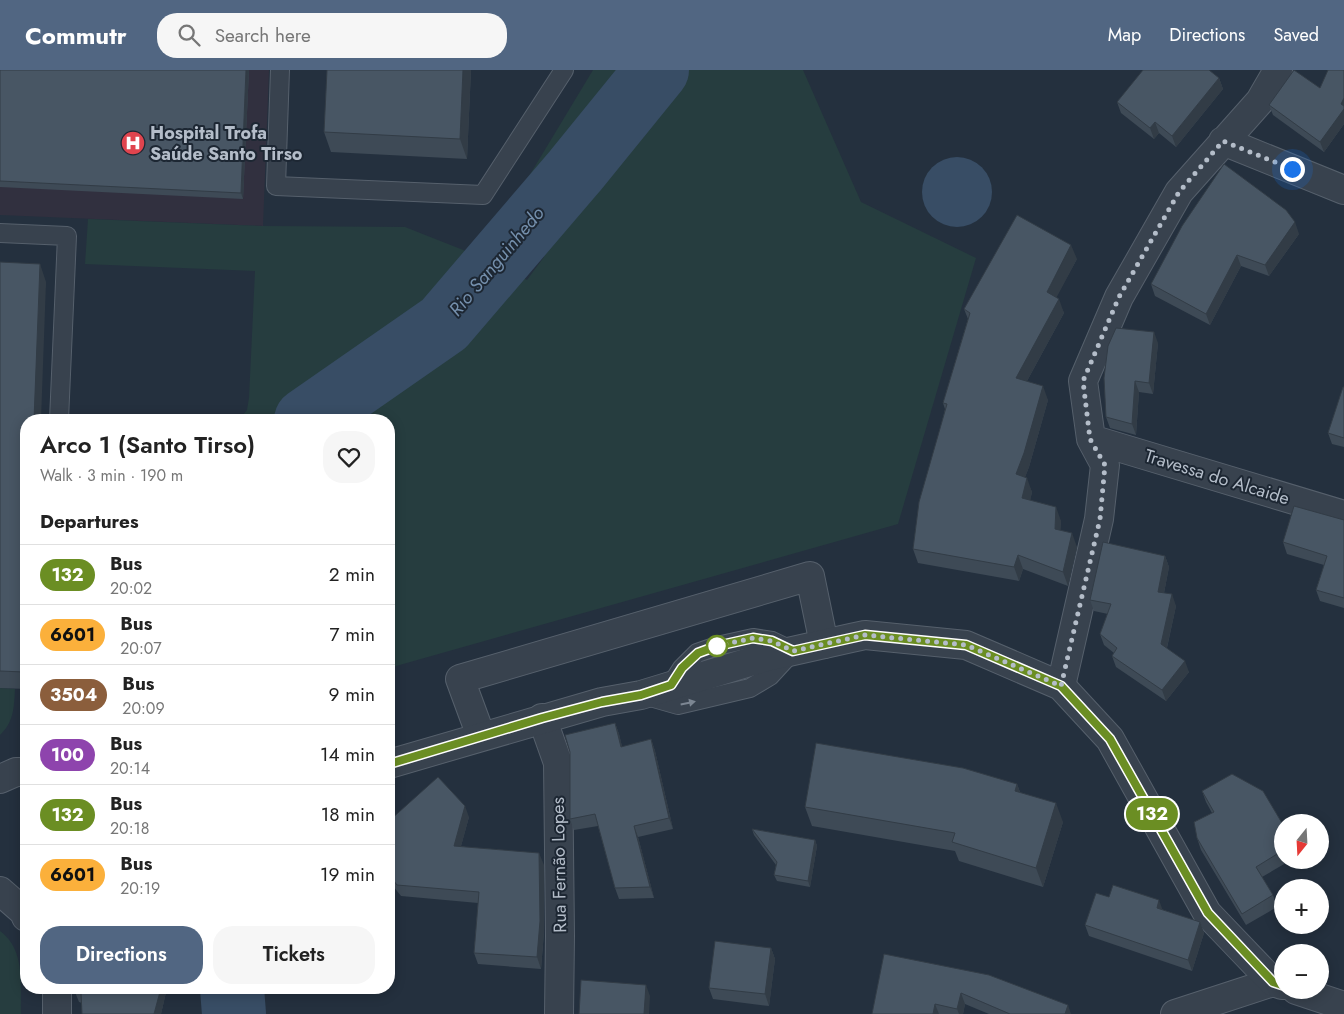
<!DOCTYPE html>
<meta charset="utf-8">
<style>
body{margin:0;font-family:Jost,sans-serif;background:#f6f6f6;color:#222;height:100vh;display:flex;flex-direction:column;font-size:19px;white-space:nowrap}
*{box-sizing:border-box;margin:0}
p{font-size:16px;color:#767676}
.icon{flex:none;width:28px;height:28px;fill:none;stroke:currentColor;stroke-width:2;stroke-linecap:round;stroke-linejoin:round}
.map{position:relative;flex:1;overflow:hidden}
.drawer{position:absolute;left:20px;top:344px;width:375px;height:580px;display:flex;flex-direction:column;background:#fff;border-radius:20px;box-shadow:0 2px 12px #0003}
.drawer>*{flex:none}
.badge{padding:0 10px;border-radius:16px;font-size:18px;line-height:32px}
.needle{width:32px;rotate:198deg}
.controls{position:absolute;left:1274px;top:744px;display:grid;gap:10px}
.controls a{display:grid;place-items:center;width:55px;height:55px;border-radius:50%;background:#fff;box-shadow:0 2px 12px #0003;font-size:25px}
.you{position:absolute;width:25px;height:25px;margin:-12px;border:4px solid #fff;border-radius:50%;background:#1a73e8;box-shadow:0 0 0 8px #1a73e833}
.map>.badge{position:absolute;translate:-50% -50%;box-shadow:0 0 0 2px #fff}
h2{padding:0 20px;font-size:19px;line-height:45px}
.round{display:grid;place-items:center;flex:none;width:52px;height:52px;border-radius:20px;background:#f6f6f6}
.head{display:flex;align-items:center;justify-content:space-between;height:85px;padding:0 20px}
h1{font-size:24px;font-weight:600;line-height:38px}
.primary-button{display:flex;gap:10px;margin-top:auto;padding:10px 20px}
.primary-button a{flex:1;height:58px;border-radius:20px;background:#516682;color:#fff;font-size:20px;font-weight:600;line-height:58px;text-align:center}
.primary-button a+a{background:#f6f6f6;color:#222}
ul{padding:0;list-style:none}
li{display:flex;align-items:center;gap:15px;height:60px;padding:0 20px;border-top:1px solid #e0e0e0}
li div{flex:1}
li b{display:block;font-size:19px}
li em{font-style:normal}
li .badge{min-width:55px;font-weight:700;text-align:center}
header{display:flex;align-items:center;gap:30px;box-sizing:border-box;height:70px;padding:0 25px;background:#516682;color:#fff}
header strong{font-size:24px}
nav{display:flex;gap:28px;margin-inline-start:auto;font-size:18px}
.search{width:350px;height:45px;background:#f6f6f6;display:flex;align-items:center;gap:12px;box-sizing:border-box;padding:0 18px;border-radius:20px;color:#767676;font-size:19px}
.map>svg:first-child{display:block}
</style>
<header>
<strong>Commutr</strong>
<div class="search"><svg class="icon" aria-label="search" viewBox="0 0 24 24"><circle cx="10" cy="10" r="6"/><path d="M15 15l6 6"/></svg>Search here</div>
<nav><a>Map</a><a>Directions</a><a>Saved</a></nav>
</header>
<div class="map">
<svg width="1344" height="944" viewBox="0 0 1344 944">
<rect width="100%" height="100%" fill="#24303e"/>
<path fill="#31303f" d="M0 0H269L263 156 0 145Z"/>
<path fill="#263d3f" d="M593 0H803L861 132 976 188 898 454 389 598V350H239L247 340 249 328 255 201 85 194 88 149 263 156 405 157 496 193 527 210 544 187 506 159 511 136Z
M0 618 15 619C14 637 14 652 0 665Z
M0 861C26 880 20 915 21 944H0Z"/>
<path fill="#384d65" d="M922 122a35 35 0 1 1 70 0a35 35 0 1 1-70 0Z"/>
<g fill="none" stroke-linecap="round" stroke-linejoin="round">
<path stroke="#384d65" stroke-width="64" d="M306 350 444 254 575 101 657 0
M232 918 234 944"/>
<g stroke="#56606c" stroke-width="20">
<path id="service" d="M280 0 276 116 483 125 564 0
M0 163 67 166 59 350
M643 625 678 635 750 618 770 606 793 581 772 571 753 568 717 576 697 583 682 598 671 615"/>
</g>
<g stroke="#56606c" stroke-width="30">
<path id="minor" d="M1223 71 1344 120
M1091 369 1344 445
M1061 616 1099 449 1105 395 1091 369 1083 311 1119 227 1179 122 1260 31 1278 0
M542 648 558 693 560 866 559 944
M481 666 460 609 810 506 824 574
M1175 944 1273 912"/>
</g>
<g stroke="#56606c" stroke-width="30">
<path id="tertiary" d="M389 694 602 632 641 625 766 587 851 568 865 565 966 575 1061 616 1110 669 1207 843 1273 912 1282 915
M0 709 16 702H26
M0 821 24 842 26 847
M1296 920 1344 936
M57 944V918"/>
</g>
<use href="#service" stroke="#38424e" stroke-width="18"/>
<use href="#minor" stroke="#38424e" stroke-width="28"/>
<use href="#tertiary" stroke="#38424e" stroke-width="28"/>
</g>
<path fill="#3e4a56" d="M0 0H249L243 129 0 117Z
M471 0 467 89 331 82 324 62Z
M1344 0V54L1324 82 1273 45 1269 35 1320 18Z
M1219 8 1223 19 1176 77 1159 63 1154 69 1121 43 1117 32Z
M1299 164 1269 206 1241 196 1210 255 1155 226 1151 214Z
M1077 189 1056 227 1064 243 1027 311 1048 330 1029 397 1025 407 1032 422 1030 430 1061 451 1060 460 1077 477 1068 516 1023 499 1019 511 918 493 913 479 945 339 943 333 968 249 964 239Z
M0 192 46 212 26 350V619L0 618Z
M1158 273 1153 324 1139 322 1136 365 1110 358 1106 347Z
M1344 317V377L1332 374 1328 363Z
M1344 450V538L1320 531 1316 520 1324 495 1287 484 1283 472Z
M1165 486 1169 497 1164 523 1176 536 1167 578 1189 602 1166 631 1116 597 1112 586 1114 583 1104 575 1100 564 1108 544 1094 541 1090 530Z
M615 653 619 664 622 677 651 669 655 681 673 759 638 767 654 828 619 829 615 818 598 756 574 760 570 749Z
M1017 714 1020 722 1063 752 1043 817 959 791 955 781 812 756 805 737Z
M1202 721 1282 753V790H1291L1262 807 1273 825 1277 837 1246 855 1201 780 1197 768 1212 743 1206 732Z
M469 747 461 776 544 795V862L541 899 478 894 474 883 478 833 401 826 389 811V751Z
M752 759 815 770 817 776 810 817 777 811 774 805 776 795 754 765Z
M1109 827 1163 840 1200 852 1204 863 1192 901 1089 866 1085 855Z
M771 878 775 889 769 936 713 929 709 918Z
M884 884 1071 944H989L965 934 963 944H872Z
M167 918 161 944H82V933L79 932 75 922Z"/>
<path fill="#323c46" d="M246 0H249L243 129 241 123Z
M463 0H471L467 89 460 69Z
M1219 8 1223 19 1176 77 1172 66Z
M1344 28V54L1324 82 1320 72Z
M1155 52 1159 63 1154 69 1150 58Z
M1295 152 1299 164 1269 206 1265 195Z
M1071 175 1077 189 1052 236 1047 222Z
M1237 185 1241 196 1210 255 1206 244Z
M40 194 46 212 41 350H34Z
M1059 229 1064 243 1021 322 1016 308Z
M1154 262 1158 273 1153 324 1149 313Z
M1135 311 1139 322 1136 365 1132 354Z
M1043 316 1048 330 1029 397 1021 418 1016 404Z
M1027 408 1032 422 1028 442 1022 428Z
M1056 437 1061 451 1060 473 1055 459Z
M1072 463 1077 477 1068 516 1063 502Z
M1018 485 1023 499 1019 511 1014 497Z
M1165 486 1169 497 1162 533 1158 522Z
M1172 524 1176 536 1165 586 1161 574Z
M26 535V609L24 602Z
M1185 591 1189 602 1166 631 1162 620Z
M615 653 619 664 625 688 621 677Z
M651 669 655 681 673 759 669 748Z
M1017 714 1024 734 1015 721Z
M1056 733 1063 752 1043 817 1036 798Z
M465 736 469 747 458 787 454 776Z
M634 756 638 767 654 828 650 817Z
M815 770 817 776 810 817 808 811Z
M539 783 544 795V862L541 899 537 887Z
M1159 830 1163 841 1157 838Z
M1200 852 1204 863 1192 901 1188 890Z
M771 878 775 889 769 936 765 924Z
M646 915 650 926 649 944H644Z
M161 918H167L161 944H154Z
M961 923 965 934 963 944H959L957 939Z
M935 934 939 944H933Z
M1068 935 1071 944H1065Z"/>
<path fill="#485664" stroke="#323c46" d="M0 0H246L241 123 0 111Z
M327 0H463L460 69 324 62Z
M1143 0H1209L1219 8 1172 66 1155 52 1150 58 1117 32Z
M1294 0 1320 18 1328 0H1344V28L1341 34 1344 36V39L1320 72 1269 35Z
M1224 94 1286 140 1295 152 1265 195 1237 185 1206 244 1151 214 1182 156Z
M1017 145 1071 175 1047 222 1059 229 1016 308 1043 316 1024 383 1016 404 1027 408 1022 428 1056 437 1055 459 1072 463 1063 502 1018 485 1014 497 913 479 919 432 947 334 943 333 970 243 964 239Z
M0 192 40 194 34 350H26V535L24 602 0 601Z
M1116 258 1154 262 1149 313 1135 311 1132 354 1106 347 1104 308 1108 276Z
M1343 317H1344V368L1328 363Z
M1294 436 1344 450V528L1316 520 1327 486 1283 472Z
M1103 472 1165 486 1158 522 1172 524 1161 574 1185 591 1162 620 1112 586 1117 578 1100 564 1111 534 1090 530Z
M615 653 621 677 651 669 669 748 634 756 650 817 615 818 595 744 570 749V682L565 665Z
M816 673 963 698 1017 714 1015 721 1056 733 1036 798 952 772 955 763 805 737Z
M1232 704 1263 721 1282 753V781L1256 797 1273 825 1242 844 1197 768 1194 752 1214 742 1202 721Z
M438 707 465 736 454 776 539 783 540 851 537 887 474 883 479 822 397 815 389 805V751Z
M752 759 815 770 808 811 774 805 777 792Z
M1113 815 1159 830 1157 838 1200 852 1188 890 1085 855 1096 823 1109 827Z
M715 871 771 878 765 924 709 918Z
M884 884 989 905 1068 935 1065 944H1010L961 923 957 939 935 934 933 944H872Z
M581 910 646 915 644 944H579Z
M76 918H161L154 944H82L81 923 75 922Z"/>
<defs><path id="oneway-solid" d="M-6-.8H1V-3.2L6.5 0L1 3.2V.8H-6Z" transform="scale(1.25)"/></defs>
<use fill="#7c8692" href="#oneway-solid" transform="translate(688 633) rotate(-12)"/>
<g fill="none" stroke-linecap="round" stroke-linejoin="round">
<g stroke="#fff" stroke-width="11">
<path id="line" d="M389 694 542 648 602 632 641 625 671 615 682 598 698 583 717 576 753 568 772 571 793 581 865 565 966 575 1061 616 1110 669 1208 843 1273 912 1282 915"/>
</g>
<use href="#line" stroke="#6b8e23" stroke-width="8"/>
<path stroke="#b4bdc9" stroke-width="5" stroke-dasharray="0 9" d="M717 576 753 568 772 571 793 581 865 565 966 575 1061 616 1100 449 1105 395 1090 369 1083 311 1119 227 1179 122 1223 71 1292 99"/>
</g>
<defs>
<g id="hospital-disc" transform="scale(1.25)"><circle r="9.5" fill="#e0444e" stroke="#1d2733"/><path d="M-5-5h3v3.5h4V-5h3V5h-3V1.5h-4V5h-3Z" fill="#fff"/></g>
</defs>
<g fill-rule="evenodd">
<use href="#hospital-disc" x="133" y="73"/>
</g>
<circle fill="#fff" stroke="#6b8e23" stroke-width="2.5" cx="717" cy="576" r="10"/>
<g text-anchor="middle" stroke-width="4" stroke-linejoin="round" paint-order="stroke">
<g font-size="18" font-weight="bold" fill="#b4bdc9" stroke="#1d2733" text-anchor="start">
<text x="150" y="69">Hospital Trofa<tspan x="150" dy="21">Saúde Santo Tirso</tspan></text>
</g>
<g font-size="18" fill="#b4bdc9" stroke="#1d2733">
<text transform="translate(1217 407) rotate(17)" y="6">Travessa do Alcaide</text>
<text transform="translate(559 795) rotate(-91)" y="6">Rua Fernão Lopes</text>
</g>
<g font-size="19" font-style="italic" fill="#748fac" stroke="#1d2733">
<text transform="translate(496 191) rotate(-50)" y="7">Rio Sanguinhedo</text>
</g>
</g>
</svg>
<div class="controls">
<a><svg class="needle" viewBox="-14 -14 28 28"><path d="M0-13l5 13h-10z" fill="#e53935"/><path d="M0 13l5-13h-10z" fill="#767676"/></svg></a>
<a>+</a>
<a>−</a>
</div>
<div class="you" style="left:1292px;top:99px"></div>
<b class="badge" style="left:1152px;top:744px;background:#6b8e23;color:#fff">132</b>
<section class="drawer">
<div class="head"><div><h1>Arco 1 (Santo Tirso)</h1><p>Walk · 3 min · 190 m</p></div><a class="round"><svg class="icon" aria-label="heart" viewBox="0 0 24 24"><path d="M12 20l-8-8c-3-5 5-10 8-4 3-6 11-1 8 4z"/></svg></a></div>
<h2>Departures</h2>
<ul>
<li><span class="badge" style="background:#6b8e23;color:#fff">132</span><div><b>Bus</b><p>20:02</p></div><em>2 min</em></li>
<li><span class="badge" style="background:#fbb03b;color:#111">6601</span><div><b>Bus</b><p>20:07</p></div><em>7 min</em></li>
<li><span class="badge" style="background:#8b5e3c;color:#fff">3504</span><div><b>Bus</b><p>20:09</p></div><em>9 min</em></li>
<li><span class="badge" style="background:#8e44ad;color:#fff">100</span><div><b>Bus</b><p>20:14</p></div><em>14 min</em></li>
<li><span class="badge" style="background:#6b8e23;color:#fff">132</span><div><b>Bus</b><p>20:18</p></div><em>18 min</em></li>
<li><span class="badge" style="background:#fbb03b;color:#111">6601</span><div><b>Bus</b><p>20:19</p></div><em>19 min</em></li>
</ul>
<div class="primary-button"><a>Directions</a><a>Tickets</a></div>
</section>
</div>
